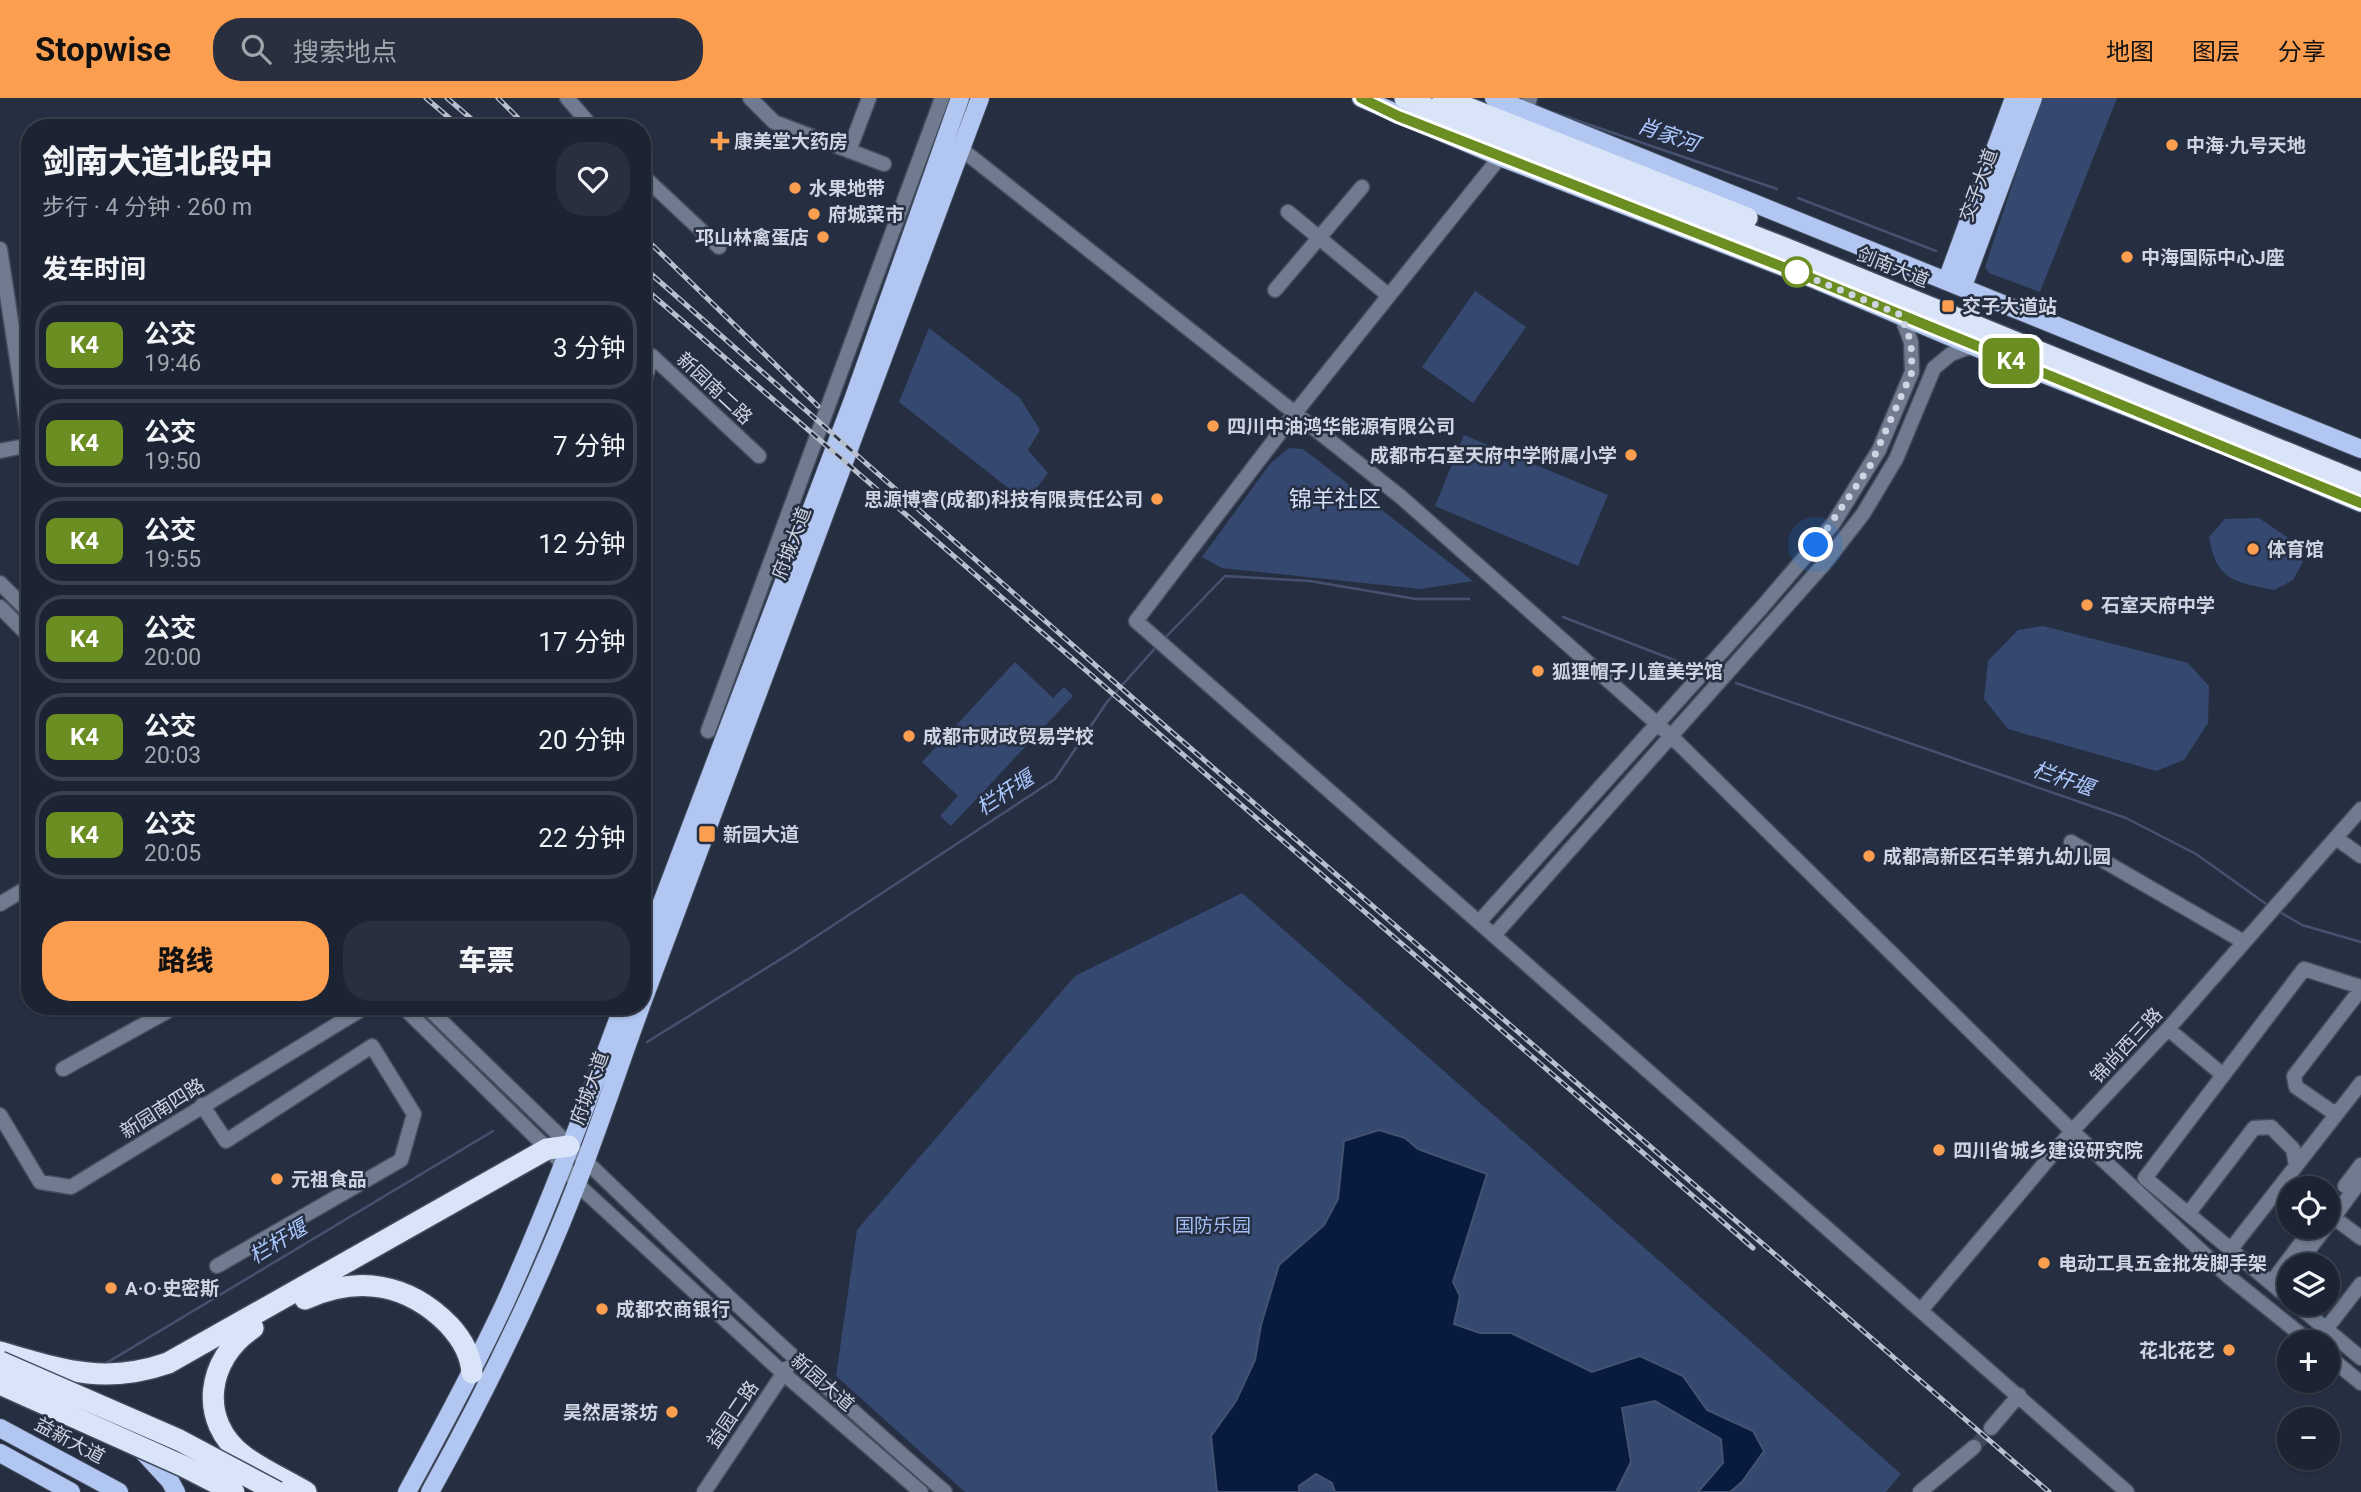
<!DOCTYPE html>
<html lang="zh">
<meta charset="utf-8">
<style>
body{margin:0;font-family:Roboto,"Noto Sans SC",sans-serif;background:#292f3e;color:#f1f3f6;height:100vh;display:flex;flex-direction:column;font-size:26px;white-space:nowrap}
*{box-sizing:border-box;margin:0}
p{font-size:23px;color:#a0a4ac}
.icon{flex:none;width:38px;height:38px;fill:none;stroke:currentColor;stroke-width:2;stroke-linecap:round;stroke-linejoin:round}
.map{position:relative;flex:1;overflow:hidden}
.details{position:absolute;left:21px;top:21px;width:630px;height:896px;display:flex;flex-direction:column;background:#1c2332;border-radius:28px;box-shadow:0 2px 5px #0004,0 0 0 2px #3a404d}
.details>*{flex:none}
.badge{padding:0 14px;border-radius:10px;font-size:24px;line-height:46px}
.fabs{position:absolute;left:2277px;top:1078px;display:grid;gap:14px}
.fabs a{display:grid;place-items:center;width:63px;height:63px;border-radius:50%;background:#1c2332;box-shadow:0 2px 5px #0004,0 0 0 2px #3a404d;font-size:35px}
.you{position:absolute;width:35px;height:35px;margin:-18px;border:5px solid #fff;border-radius:50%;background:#1a73e8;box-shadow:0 0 0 10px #1a73e833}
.map>.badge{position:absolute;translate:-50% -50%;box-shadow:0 0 0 4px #fff}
h2{padding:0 21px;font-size:26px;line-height:63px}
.round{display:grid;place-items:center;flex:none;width:74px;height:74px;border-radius:28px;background:#292f3e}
.headline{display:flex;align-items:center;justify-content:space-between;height:119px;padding:0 21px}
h1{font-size:33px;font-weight:800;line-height:52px}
.action{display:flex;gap:14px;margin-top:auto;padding:14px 21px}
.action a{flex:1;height:80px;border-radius:28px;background:#fb9e50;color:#111;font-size:28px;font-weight:800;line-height:80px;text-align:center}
.action a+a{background:#292f3e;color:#f1f3f6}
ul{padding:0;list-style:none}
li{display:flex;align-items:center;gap:21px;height:88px;margin:0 14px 10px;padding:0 7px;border:4px solid #3a404d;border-radius:28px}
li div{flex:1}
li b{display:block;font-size:26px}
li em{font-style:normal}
li .badge{min-width:77px;font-weight:700;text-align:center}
header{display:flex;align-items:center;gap:42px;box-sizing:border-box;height:98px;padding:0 35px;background:#fb9e50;color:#111}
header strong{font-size:33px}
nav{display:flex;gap:38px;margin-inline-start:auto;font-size:24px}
.search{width:490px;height:63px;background:#292f3e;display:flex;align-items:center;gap:18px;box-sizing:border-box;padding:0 24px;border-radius:28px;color:#a0a4ac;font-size:26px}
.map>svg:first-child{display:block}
</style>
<header>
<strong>Stopwise</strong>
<div class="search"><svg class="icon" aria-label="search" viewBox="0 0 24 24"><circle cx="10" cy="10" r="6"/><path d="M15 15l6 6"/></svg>搜索地点</div>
<nav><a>地图</a><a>图层</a><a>分享</a></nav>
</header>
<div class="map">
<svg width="2361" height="1394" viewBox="0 0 2361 1394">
<rect width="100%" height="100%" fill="#262f42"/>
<path fill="#354870" d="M2041 0H2117L2040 194 1989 175 1985 169Z
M1475 193 1526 229 1473 305 1422 269Z
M929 230 1020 300 1040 332 1028 352 1048 375 1026 404 899 304Z
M1464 337 1608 397 1578 468 1435 408Z
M1289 350 1303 351 1473 483 1420 491 1222 470 1202 459 1270 366Z
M2259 420 2287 439 2303 464 2293 482 2274 492C2235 484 2216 483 2209 439L2225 421Z
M2043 528 2188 565 2209 588 2208 625 2184 662 2156 673 2008 631 1984 601 1988 563 2018 532Z
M1015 564 1053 600 1064 589 1073 598 951 728 940 718 958 698 922 664Z
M1242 795 1901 1376 1886 1394H965L836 1278 857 1132 1075 878Z"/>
<path fill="#091a3f" stroke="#445270" stroke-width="2" d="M1379 1032 1405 1040 1418 1051 1487 1076 1453 1184 1460 1198 1454 1226 1480 1235H1511L1592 1274 1640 1258 1683 1278 1707 1312 1753 1333 1764 1353 1742 1384 1730 1394H1698L1723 1365 1721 1341 1655 1303 1622 1310 1631 1364 1616 1394H1335L1332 1385 1316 1376 1299 1388V1394H1217L1211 1338 1236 1303 1255 1262 1261 1227 1279 1167 1324 1127 1338 1101 1344 1043Z"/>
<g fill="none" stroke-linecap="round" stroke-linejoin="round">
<path stroke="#445270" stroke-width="2.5" d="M1555 15 1777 91
M1798 100 1936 153
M1563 519 1687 567
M1165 540 1225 478 1310 483 1416 501H1469
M1736 585 2126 720 2196 756 2269 808
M2278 813 2302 827 2361 844
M647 944 794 853 1055 681 1107 604 1158 547
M103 1267 493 1033"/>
<path stroke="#3f485a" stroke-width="14" stroke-dasharray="14 7" stroke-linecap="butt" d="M1974 1349 1991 1330"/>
<g stroke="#444d5f" stroke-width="17">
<path id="minor" d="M567 0 593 30
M750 0 774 24 884 66
M1522 23 1530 0
M960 50 1401 399 1672 639 2072 1033 2229 1179 2310 1244
M849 53 869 0
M1500 59 1295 315 1136 523 2127 1394
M642 77 719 149
M1288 114 1388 197
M0 151 30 347
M1275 192 1362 89
M642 259 652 258 759 358
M642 290 652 258
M0 353 30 347
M0 485 30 515
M0 509 30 539
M708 633 942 0
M2336 740 2361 758
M2071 744 2244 844
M0 806 30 788
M1480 823 1763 508 1833 426 1879 352 1912 274 1911 244 1901 217
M1495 836 1824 466 1863 416 1896 361 1934 270 1951 256 1972 248
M402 908 563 1066 577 1086 783 1275 921 1394
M426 908C596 1074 766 1239 945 1394
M2168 931 2223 977
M63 971 177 908
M202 1007 226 1043 372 948 414 1016 401 1062 217 1168
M2339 1013H2331L2296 989 2294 978 2361 891
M0 1017 40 1084 71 1089 367 908
M2345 1088 2361 1067
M2188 1116 2254 1030 2271 1029 2293 1051 2296 1067
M2333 1119 2361 1140
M2328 1127 2361 1082
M2231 1151 2361 985
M2297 1167 2326 1129
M2271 1185 2313 1129
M2279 1192 2289 1178
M2289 1200 2145 1080 2304 871 2361 889
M2296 1206 2361 1260
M1922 1211 2072 1033 2168 931 2361 711
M2326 1231 2361 1186
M2328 1258 2361 1285
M1991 1330 2019 1297
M704 1394 787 1270
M1920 1394 1974 1349"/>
</g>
<g stroke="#444d5f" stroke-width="20">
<path id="major" d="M1361 0 1500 59 1811 180 1972 248 2226 348 2361 405
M1494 0 2361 351
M1947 182 2014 0
M1963 188 2033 0
M642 857 853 302 960 0
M642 905 980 0
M101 1312 112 1320 170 1383 176 1394
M0 1330 119 1394
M0 1355 71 1394
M407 1394C441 1332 475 1269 505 1205 549 1108 586 1008 623 908
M430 1394C485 1295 535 1194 576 1088 599 1029 619 968 641 908"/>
</g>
<g stroke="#444d5f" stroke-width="24">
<path id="highway" d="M1405 0 1451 21 1782 149 2361 385
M1443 0 1747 120
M305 1201C358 1177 408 1185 449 1227 462 1241 471 1256 472 1275
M253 1230C207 1260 197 1323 244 1358 263 1372 286 1382 306 1394
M0 1254C62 1272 105 1287 168 1265L547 1051 569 1048"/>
</g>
<use href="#minor" stroke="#707b8f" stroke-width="14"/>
<use href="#major" stroke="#b1c6f0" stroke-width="18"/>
<use href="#highway" stroke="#d9e4f8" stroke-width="21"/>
<g stroke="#b8bfcd" stroke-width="5">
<path id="rail" d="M426 0 461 30
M447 0 482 30
M498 0 528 30
M642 137 818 308
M642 168 1135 602 2049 1394
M642 188 1753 1150"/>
</g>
<use href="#rail" stroke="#262f42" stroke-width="2.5" stroke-dasharray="8" stroke-linecap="butt"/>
<g stroke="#444d5f" stroke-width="24" stroke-linecap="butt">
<path id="highway-bridge" d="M0 1264 179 1342 277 1394
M0 1286 183 1368 234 1394"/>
</g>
<use href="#highway-bridge" stroke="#d9e4f8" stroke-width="21"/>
</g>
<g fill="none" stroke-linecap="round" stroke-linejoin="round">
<g stroke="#fff" stroke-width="16">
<path id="line" d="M1361 0 1398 18 1811 180 2361 405"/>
</g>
<use href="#line" stroke="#6b8e23" stroke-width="10"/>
<path stroke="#ced4e1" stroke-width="7" stroke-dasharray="0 12.6" d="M1797 174V164L1811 180 1901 217 1911 244 1912 274 1870 368 1816 447"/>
</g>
<g fill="#fb9e50" stroke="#262f42" stroke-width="2.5">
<path d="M716.5 32.5h7v7h7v7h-7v7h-7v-7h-7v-7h7z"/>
<circle cx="2172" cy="47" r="7"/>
<circle cx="795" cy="90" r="7"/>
<circle cx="814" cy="116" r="7"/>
<circle cx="823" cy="139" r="7"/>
<circle cx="2127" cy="159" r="7"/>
<rect x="1941" y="201" width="14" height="14" rx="3.5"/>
<circle cx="1213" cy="328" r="7"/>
<circle cx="1631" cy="357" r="7"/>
<circle cx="1157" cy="401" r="7"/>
<circle cx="2253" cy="451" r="7"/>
<circle cx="2087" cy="507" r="7"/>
<circle cx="1538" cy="573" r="7"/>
<circle cx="909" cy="638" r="7"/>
<rect x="698" y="727" width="18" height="18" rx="3.5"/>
<circle cx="1869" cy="758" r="7"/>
<circle cx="1939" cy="1052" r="7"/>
<circle cx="277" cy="1081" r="7"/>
<circle cx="2044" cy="1165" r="7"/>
<circle cx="111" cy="1190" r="7"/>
<circle cx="602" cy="1211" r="7"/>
<circle cx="2229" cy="1252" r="7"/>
<circle cx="672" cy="1314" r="7"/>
</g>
<circle fill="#fff" stroke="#6b8e23" stroke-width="3.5" cx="1797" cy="174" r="14"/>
<g text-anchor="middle" stroke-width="5" stroke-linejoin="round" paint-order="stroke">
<g font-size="19" font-weight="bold" fill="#ced4e1" stroke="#262f42" text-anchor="start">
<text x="734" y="50">康美堂大药房</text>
<text x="2186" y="54">中海·九号天地</text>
<text x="809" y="97">水果地带</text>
<text x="828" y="123">府城菜市</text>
<text x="809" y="146" text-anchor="end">邛山林禽蛋店</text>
<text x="2141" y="166">中海国际中心J座</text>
<text x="1962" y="215">交子大道站</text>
<text x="1227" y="335">四川中油鸿华能源有限公司</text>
<text x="1617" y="364" text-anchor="end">成都市石室天府中学附属小学</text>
<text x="1143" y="408" text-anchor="end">思源博睿(成都)科技有限责任公司</text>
<text x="2267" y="458">体育馆</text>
<text x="2101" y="514">石室天府中学</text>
<text x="1552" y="580">狐狸帽子儿童美学馆</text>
<text x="923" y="645">成都市财政贸易学校</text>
<text x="723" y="743">新园大道</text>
<text x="1883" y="765">成都高新区石羊第九幼儿园</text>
<text x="1953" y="1059">四川省城乡建设研究院</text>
<text x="291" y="1088">元祖食品</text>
<text x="2058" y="1172">电动工具五金批发脚手架</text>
<text x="125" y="1197">A·O·史密斯</text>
<text x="616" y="1218">成都农商银行</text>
<text x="2215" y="1259" text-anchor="end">花北花艺</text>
<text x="658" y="1321" text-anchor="end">昊然居茶坊</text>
</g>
<g font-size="19" fill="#ced4e1" stroke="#262f42">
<text transform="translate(1978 87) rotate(-70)" y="7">交子大道</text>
<text transform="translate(1893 169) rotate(22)" y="7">剑南大道</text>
<text transform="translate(715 290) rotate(43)" y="7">新园南二路</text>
<text transform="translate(791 445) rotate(-69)" y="7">府城大道</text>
<text transform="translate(2126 947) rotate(-47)" y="7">锦尚西三路</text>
<text transform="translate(589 990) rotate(-70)" y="7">府城大道</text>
<text transform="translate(162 1010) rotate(-32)" y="7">新园南四路</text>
<text transform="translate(823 1284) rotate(41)" y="7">新园大道</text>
<text transform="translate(732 1316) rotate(-56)" y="7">益园二路</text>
<text transform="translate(70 1342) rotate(28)" y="7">益新大道</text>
</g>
<g font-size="19" fill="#a3bff6" stroke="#262f42">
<text x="1213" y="1134">国防乐园</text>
</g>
<g font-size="21" font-style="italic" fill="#acc8ff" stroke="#262f42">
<text transform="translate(1668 37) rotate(19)" y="7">肖家河</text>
<text transform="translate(2063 681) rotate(19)" y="7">栏杆堰</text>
<text transform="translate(1005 695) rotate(-33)" y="7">栏杆堰</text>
<text transform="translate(278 1144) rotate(-31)" y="7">栏杆堰</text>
</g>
<g font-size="23" fill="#d3e0f9" stroke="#262f42">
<text x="1335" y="409">锦羊社区</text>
</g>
</g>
</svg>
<div class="fabs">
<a><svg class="icon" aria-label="locate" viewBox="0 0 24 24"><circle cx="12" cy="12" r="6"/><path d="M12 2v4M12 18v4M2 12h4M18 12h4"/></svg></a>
<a><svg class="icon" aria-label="layers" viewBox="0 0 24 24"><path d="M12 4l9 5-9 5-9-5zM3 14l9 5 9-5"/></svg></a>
<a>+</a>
<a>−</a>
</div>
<div class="you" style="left:1816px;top:447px"></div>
<b class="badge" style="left:2011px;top:263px;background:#6b8e23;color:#fff">K4</b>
<section class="details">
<div class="headline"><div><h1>剑南大道北段中</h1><p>步行 · 4 分钟 · 260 m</p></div><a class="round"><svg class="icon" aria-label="heart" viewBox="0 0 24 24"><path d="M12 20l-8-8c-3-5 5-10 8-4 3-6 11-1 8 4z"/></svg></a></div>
<h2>发车时间</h2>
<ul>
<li><span class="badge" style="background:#6b8e23;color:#fff">K4</span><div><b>公交</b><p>19:46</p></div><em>3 分钟</em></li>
<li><span class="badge" style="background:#6b8e23;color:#fff">K4</span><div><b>公交</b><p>19:50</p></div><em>7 分钟</em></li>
<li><span class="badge" style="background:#6b8e23;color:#fff">K4</span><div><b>公交</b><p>19:55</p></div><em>12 分钟</em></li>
<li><span class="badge" style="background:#6b8e23;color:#fff">K4</span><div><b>公交</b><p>20:00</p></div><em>17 分钟</em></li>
<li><span class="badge" style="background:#6b8e23;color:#fff">K4</span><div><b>公交</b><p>20:03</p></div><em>20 分钟</em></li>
<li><span class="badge" style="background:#6b8e23;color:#fff">K4</span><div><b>公交</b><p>20:05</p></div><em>22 分钟</em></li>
</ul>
<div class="action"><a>路线</a><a>车票</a></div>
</section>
</div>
